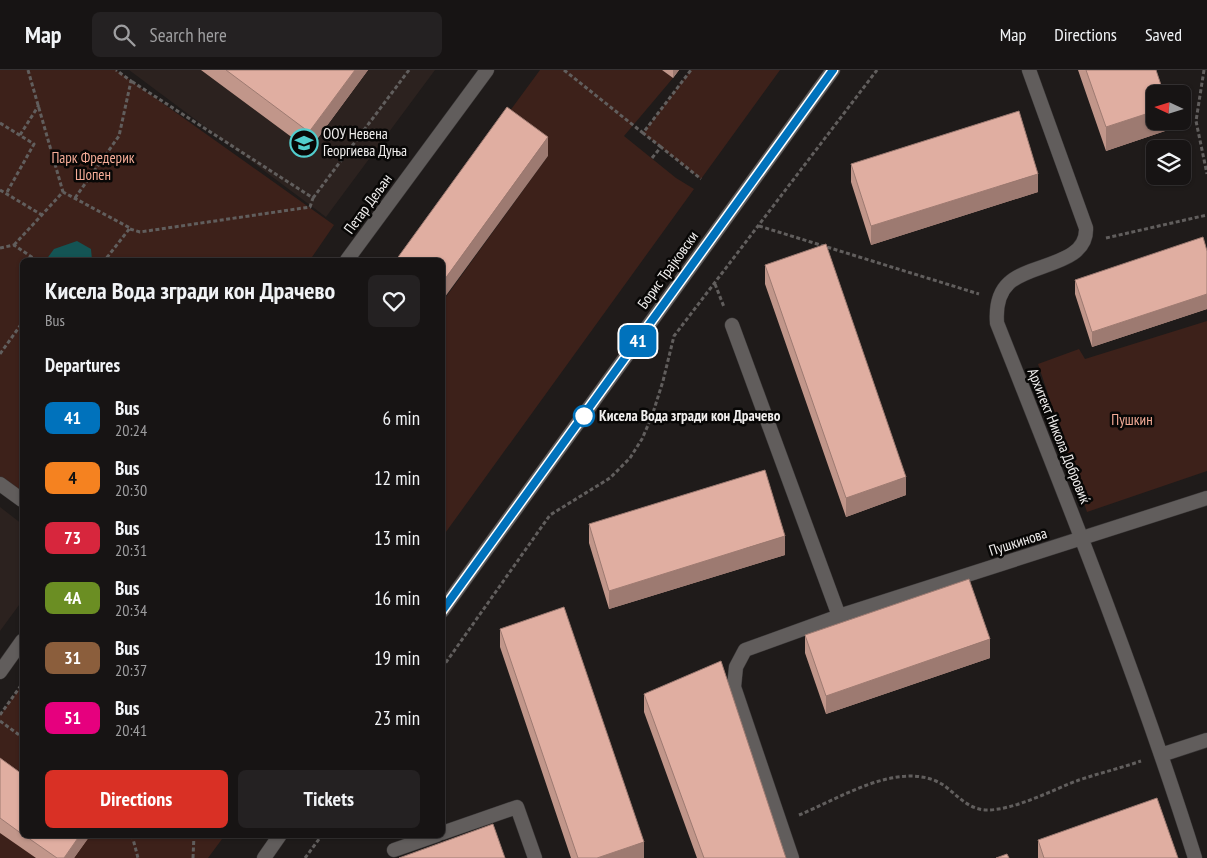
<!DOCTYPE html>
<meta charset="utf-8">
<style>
body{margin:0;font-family:"PT Sans Narrow",sans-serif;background:#242122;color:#f1f3f6;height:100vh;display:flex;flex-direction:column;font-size:19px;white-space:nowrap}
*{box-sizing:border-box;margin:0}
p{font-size:16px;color:#9e9ea0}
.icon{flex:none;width:28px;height:28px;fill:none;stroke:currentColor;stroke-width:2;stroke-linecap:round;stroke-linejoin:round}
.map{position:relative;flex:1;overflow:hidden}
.sheet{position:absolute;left:20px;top:188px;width:425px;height:580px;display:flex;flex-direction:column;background:#171414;border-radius:8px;box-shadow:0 1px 4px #0004,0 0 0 1px #363334}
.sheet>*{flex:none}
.badge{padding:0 10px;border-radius:8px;font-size:18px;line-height:32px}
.needle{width:32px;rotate:274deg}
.tools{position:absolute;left:1146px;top:15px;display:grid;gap:10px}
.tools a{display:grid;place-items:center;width:45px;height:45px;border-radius:8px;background:#171414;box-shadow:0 1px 4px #0004,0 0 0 1px #363334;font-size:25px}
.map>.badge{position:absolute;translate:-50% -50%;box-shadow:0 0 0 2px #fff}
h2{padding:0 25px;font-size:19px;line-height:45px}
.round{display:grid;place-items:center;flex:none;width:52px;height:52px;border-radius:8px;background:#242122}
.summary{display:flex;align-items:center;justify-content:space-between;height:85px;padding:0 25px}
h1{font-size:24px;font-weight:700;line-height:38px}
.action{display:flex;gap:10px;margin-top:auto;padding:10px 25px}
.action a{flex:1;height:58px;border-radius:8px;background:#d93025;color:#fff;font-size:20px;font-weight:700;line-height:58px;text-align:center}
.action a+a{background:#242122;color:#f1f3f6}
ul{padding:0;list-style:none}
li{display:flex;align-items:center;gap:15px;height:60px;padding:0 25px}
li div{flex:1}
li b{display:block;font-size:19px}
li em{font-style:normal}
li .badge{min-width:55px;font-weight:700;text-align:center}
header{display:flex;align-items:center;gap:30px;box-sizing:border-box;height:70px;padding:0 25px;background:#171414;border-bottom:1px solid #363334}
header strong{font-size:24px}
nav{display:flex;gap:28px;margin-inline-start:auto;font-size:18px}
.search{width:350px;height:45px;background:#242122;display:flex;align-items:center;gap:12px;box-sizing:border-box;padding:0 18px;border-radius:8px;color:#9e9ea0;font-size:19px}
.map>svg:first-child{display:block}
</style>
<header>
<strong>Map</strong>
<div class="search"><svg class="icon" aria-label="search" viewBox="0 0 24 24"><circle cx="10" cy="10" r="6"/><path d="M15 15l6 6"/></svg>Search here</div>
<nav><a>Map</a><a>Directions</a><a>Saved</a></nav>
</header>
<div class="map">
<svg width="1207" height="788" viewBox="0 0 1207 788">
<rect width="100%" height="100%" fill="#1f1b1a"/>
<path fill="#2c221f" d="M129 0H435L326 147Z
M0 437 22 454V531L0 561Z"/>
<path fill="#3d211a" d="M0 0H116L334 155 310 190H22V425L0 408Z
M540 0H662L673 8 624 66 676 108 694 119 443 466V231L548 86 504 49Z
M691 0H780L701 109 643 63Z
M1207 251V401L1087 442 1038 294 1079 279 1085 289Z
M22 615V765H225L208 788H0V645Z"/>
<path fill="#145454" d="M77 171 91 179 92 190H46L54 179Z"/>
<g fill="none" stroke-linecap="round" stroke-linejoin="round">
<g stroke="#3c3939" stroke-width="15">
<path id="minor" d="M1029 0 1086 158C1088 195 1030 193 1009 213 998 223 996 239 997 253 1067 430 1138 607 1195 788
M347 190 487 0
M732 255 839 546 1207 428
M0 414 22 430
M0 602 22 571
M1161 685 1207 670
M442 763 517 737 535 788
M394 780 437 765
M792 788 734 617 736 597 745 580 839 546"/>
</g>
<g stroke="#3c3939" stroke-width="15">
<path id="tertiary" d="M442 541 833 0
M264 788 280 765"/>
</g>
<path stroke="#615e5d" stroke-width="3" stroke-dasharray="4 2.5" stroke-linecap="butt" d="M28 0 63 122
M564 0 643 63
M1204 0 1196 51 1207 104
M0 53 34 74 6 124
M20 65 39 35
M661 77 643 63 691 0
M652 88 661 77 701 109
M0 120 42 145
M75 128 119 66 131 11 116 0
M313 128 409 0
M759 156 979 224
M130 159 140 162 310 137 313 128 131 11
M1106 168 1207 145
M14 175 63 122 130 158 105 190
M0 178 14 175 36 190
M715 214 724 237
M0 284 22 253
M442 598 550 445 610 408 630 388 642 369 652 346 663 311 674 266 877 0
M0 645 22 614
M0 651 22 667
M799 745C838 729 894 693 936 711 954 719 963 738 985 740 1013 741 1052 720 1079 710 1100 703 1121 698 1141 691
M132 765 138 788
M193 788 194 765
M305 788 322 765"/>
<use href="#minor" stroke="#615d5c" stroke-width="14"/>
<use href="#tertiary" stroke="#615d5c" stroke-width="14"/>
</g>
<path fill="#c1968a" d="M201 0H368L309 80Z
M662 0H679L673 8Z
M1078 0H1156L1168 51V60L1106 81Z
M851 94 1038 122 871 175 851 112Z
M1207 181V239L1092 277 1075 224V210Z
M765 195 906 425 846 447 765 214Z
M589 454 785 485 609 539 589 473Z
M500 559 644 788H571L500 577Z
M805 565 990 588 826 644 805 583Z
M644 624 786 788H697L644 642Z
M0 688 22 704V765H90L74 788H36L0 763Z
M1038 770 1178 788H1038Z"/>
<path fill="#9d7a71" d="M355 0H368L309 80V62Z
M673 0H679L673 8Z
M1155 41V51H1168V60L1106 81V57Z
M548 67V86L442 231V213Z
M1038 104V122L871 175V156Z
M1207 224V239L1092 277V262Z
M906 407V425L846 447V428Z
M785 466V485L609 539V521Z
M990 569V588L826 644V626Z
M80 765 90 766 74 788H64Z
M644 772V788H597Z"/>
<path fill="#e0aea1" stroke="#9d7a71" d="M226 0H355L309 62Z
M1086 0H1156L1164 24H1155V41L1106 57Z
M507 37 548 67 442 213V190H396Z
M1019 41 1038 104 871 156 851 94Z
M1203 167 1207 181V224L1092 262 1075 210Z
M826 174 906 407 846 428 765 195Z
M765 400 785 466 609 521 589 454Z
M969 509 990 569 826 626 805 565Z
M564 537 644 772 597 788H578L500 559Z
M721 591 786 788H704L644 624Z
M0 688 22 704V764L0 748Z
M1157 728 1178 788H1044L1038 770Z
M493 754 505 788H399Z
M24 765H80L64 788H57Z
M1007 784 1009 788H996Z"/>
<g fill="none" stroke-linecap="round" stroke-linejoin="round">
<g stroke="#fff" stroke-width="11">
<path id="line" d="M442 541 833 0"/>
</g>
<use href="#line" stroke="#0072bc" stroke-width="8"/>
</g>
<defs>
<g id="school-ring" transform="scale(1.4375)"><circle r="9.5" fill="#080706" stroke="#52cdcd" stroke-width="1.5"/><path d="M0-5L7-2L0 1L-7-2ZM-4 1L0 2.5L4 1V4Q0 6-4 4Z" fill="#52cdcd"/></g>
</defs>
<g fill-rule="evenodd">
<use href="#school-ring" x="304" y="73"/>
</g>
<circle fill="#fff" stroke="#0072bc" stroke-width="2.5" cx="584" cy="346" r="10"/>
<g text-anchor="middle" stroke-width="5" stroke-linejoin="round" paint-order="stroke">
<g font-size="15" fill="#f0eeed" stroke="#080706" text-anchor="start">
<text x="323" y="69">ООУ Невена<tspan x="323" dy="17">Георгиева Дуња</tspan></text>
</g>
<g font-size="15" fill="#f5ac97" stroke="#080706">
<text x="93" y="93">Парк Фредерик<tspan x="93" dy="17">Шопен</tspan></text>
<text x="1132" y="355">Пушкин</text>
</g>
<g font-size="15" fill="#f0eeed" stroke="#080706">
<text transform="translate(368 134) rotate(-54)" y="5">Петар Дељан</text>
<text transform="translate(668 200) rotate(-54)" y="5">Борис Трајковски</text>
<text transform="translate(1059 366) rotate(68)" y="5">Архитект Никола Добровиќ</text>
<text transform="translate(1018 472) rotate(-18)" y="5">Пушкинова</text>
</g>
<g font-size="15" font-weight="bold" fill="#f0eeed" stroke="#080706" text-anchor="start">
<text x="599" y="351">Кисела Вода згради кон Драчево</text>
</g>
</g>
</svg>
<div class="tools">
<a><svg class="needle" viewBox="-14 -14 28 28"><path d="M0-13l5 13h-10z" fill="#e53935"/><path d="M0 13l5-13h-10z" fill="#9e9ea0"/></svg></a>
<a><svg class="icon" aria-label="layers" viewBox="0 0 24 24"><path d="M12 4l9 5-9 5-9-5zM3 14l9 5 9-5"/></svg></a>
</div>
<b class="badge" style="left:638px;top:271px;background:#0072bc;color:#fff">41</b>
<section class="sheet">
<div class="summary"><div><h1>Кисела Вода згради кон Драчево</h1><p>Bus</p></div><a class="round"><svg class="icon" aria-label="heart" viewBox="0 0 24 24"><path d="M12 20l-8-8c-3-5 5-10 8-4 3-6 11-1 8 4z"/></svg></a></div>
<h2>Departures</h2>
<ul>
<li><span class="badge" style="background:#0072bc;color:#fff">41</span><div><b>Bus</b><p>20:24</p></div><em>6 min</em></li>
<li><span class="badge" style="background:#f58220;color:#111">4</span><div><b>Bus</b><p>20:30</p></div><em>12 min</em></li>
<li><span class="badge" style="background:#d7263d;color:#fff">73</span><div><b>Bus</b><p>20:31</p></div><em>13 min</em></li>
<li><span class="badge" style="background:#6b8e23;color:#fff">4A</span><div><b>Bus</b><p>20:34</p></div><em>16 min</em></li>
<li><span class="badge" style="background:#8b5e3c;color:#fff">31</span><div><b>Bus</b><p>20:37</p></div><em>19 min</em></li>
<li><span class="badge" style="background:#e6007e;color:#fff">51</span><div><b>Bus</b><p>20:41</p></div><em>23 min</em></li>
</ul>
<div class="action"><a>Directions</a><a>Tickets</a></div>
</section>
</div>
